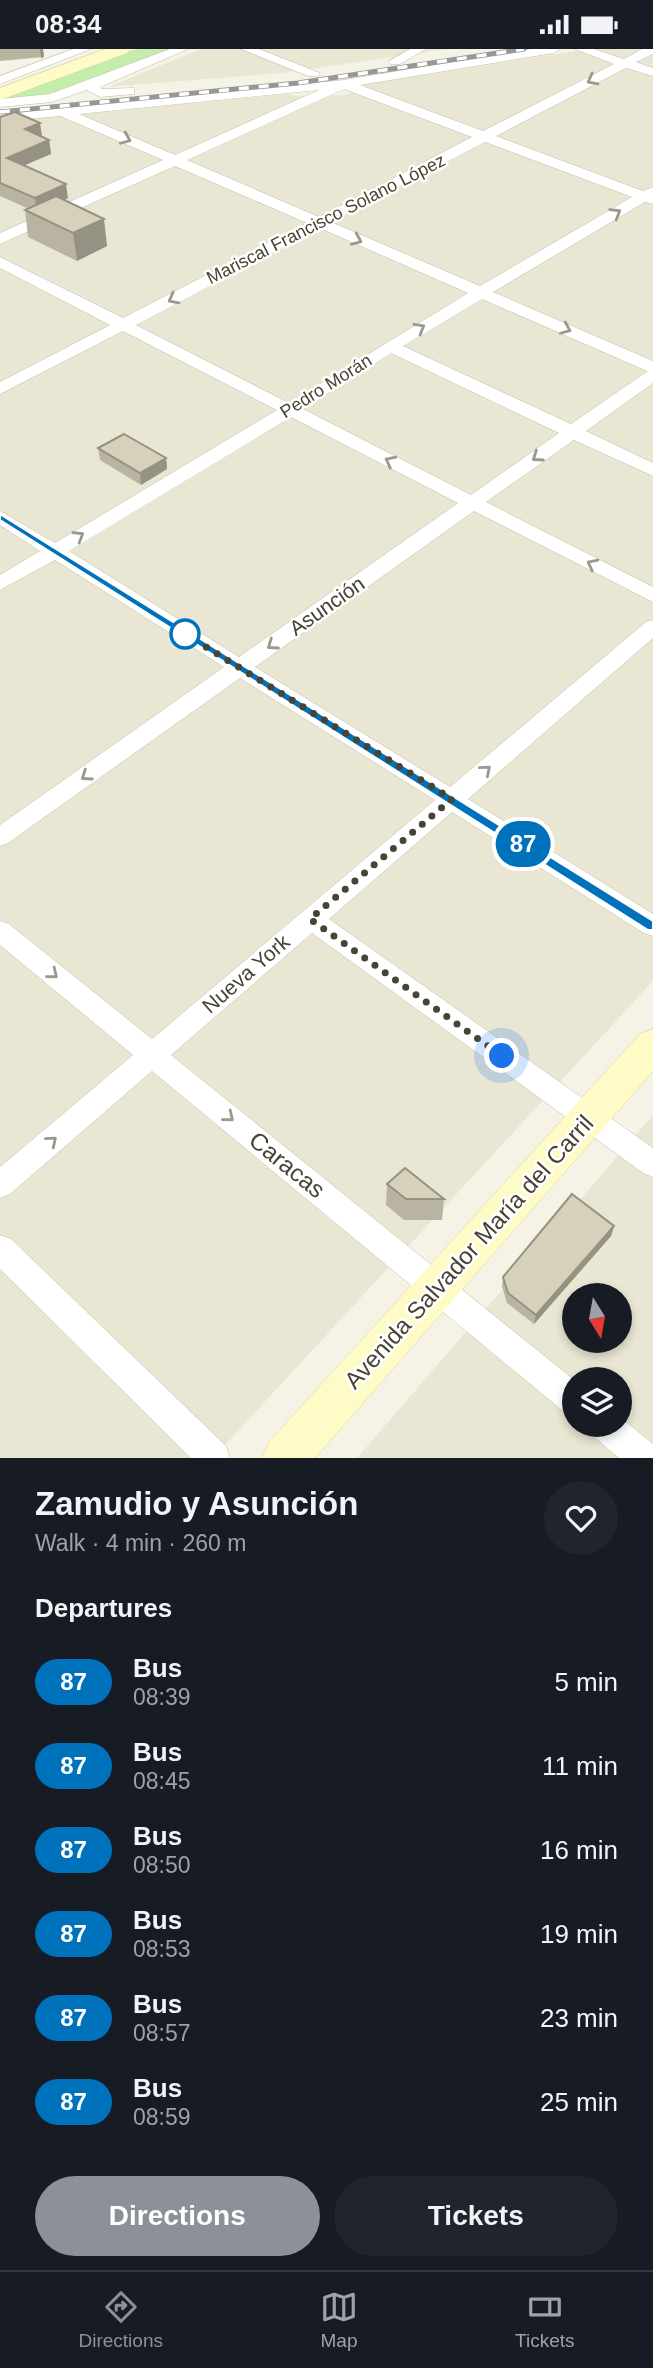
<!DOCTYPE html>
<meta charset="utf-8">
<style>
body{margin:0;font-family:Arial,sans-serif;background:#20242c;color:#f1f3f6;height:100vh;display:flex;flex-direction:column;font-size:26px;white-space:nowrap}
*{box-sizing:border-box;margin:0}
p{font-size:23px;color:#9ea1a6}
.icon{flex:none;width:38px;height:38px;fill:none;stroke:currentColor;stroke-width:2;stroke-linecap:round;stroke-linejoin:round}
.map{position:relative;height:1409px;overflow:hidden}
.panel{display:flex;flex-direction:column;background:#171b24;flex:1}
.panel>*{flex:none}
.badge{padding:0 14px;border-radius:23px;font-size:24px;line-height:46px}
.needle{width:46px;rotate:169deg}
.controls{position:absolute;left:562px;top:1234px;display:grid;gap:14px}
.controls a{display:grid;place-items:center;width:70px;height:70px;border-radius:50%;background:#171b24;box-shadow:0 4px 10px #0003;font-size:35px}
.you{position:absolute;width:35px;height:35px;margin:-18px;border:5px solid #fff;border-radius:50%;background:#1a73e8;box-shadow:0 0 0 10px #1a73e833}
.map>.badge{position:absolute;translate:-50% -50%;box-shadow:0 0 0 4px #fff}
h2{padding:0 35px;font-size:26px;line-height:63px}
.round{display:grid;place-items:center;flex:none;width:74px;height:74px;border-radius:37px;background:#20242c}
.overview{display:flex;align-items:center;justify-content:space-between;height:119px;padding:0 35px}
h1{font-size:33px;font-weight:600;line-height:52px}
.cta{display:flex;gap:14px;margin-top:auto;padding:14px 35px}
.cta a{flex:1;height:80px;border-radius:42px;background:#8c9099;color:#fff;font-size:28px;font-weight:600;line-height:80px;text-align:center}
.cta a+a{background:#20242c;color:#f1f3f6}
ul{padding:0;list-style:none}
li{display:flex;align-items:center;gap:21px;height:84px;padding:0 35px}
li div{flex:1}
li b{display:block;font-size:26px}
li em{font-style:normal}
li .badge{min-width:77px;font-weight:700;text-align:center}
.status{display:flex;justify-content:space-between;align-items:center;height:49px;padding:0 35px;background:#171b24;direction:ltr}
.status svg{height:19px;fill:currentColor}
.tab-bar{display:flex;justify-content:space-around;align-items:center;height:98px;border-top:2px solid #363941;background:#171b24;font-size:19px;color:#9ea1a6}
.tab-bar a{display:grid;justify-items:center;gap:4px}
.tab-bar .on{color:#8c9099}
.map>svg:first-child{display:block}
</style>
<div class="status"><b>08:34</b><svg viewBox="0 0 49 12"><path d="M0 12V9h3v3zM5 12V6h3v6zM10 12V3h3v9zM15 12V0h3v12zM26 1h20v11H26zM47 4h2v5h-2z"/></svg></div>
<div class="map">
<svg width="653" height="1409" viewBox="0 0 653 1409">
<rect width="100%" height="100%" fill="#f5f3e6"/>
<path fill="#e9e6d4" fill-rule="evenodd" d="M201 0H447L282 24 108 38Z
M589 0H653V932L213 1409H0V82L32 69 288 45 295 47 346 46 367 35Z
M653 1066V1409H357ZM574 1246H620V1292H574ZM574 1330H620V1376H574Z"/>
<path fill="#c4edac" d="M138 0H177L47 46 0 51 114 6Z"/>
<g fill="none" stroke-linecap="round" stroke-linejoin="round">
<g stroke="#c1bda8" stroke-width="1">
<path id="street" d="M73 0H91L0 35V27Z
M170 0H188L100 38 102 40 134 39V45L100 48 87 41 52 53 0 58V50L50 45Z
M241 0H259L320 24 318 27H308Z
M410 0H426L400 15H390L389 12Z
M531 0H560L554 4 360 36 483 82 614 15 575 0H594L624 10 642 0H653V5L636 13 653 19V27L626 19 496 87 643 142 653 138V155L645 153 493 243 653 312V334L586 382 653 414V427L574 391 486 453 653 538V553L474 462 255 618 450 738 646 573 653 571V589L468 750 653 865V887L644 884 452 763 329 870 653 1099V1128L643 1124 312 884 171 1006 574 1331V1367L563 1362 152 1022 10 1145 0 1149V1118L133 1006 0 896V872L9 875 152 990 435 751 240 629 8 794 0 797V776L224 618 55 511 0 541V526L40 502 0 476V462L55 494 277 361 123 282 0 345V333L110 276 0 219V208L123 269 307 174 175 117 0 195V184L163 111 60 67 29 70 0 79V70L27 62 344 31ZM344 40 472 88 319 168 187 111ZM319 41 175 106 79 65ZM485 93 632 148 480 237 331 173ZM320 179 468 244 289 354 136 276ZM482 250 647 322H648L571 375 403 297ZM391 304 559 384 471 446 303 360ZM291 368 458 454 239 608 69 502Z
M0 1186 11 1190 226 1397 230 1409H191L0 1220Z
M620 1368 653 1395V1409H619L593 1387 588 1376H620Z"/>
</g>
<g stroke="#d8d392" stroke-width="1">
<path id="secondary" d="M105 0H130L127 4 0 51V39Z
M653 980V1022L315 1409H262L269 1393 640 985Z"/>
</g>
<use href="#street" fill="#fff" fill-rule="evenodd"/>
<use href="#secondary" fill="#fffbc6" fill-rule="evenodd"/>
<g stroke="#979797" stroke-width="5">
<path id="rail" d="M0 63 298 34 524 0"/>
</g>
<use href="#rail" stroke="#fff" stroke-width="3.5" stroke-dasharray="10" stroke-linecap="butt"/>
</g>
<path fill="#b9b4a1" d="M0 0H43L44 8 0 12Z
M0 68 49 91 51 105 24 116 68 149 64 151 107 197 77 212 28 188 25 161 27 159 0 147Z
M98 399 166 409 167 420 141 436 100 411Z
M387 1135 444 1150 442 1171H404L386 1156Z
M614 1177 611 1187 534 1275 507 1254 502 1237 503 1228Z"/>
<path fill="#969283" d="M40 0H43L44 8 41 9Z
M40 74 42 87 25 80Z
M49 91 51 105 9 123 7 109Z
M66 135 68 149 37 164 35 149Z
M104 170 107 197 77 212 73 184Z
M166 409 167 420 141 436 140 424Z
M614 1177 611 1187 534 1275 536 1266Z"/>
<path fill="#d7d1bb" stroke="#969283" stroke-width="2" d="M15 63 40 74 25 80 49 91 7 109 66 135 35 149 0 134V68Z
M56 147 104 170 73 184 25 161Z
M124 385 166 409 140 424 98 399Z
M405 1119 444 1150H406L387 1135Z
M572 1145 614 1177 536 1266 508 1244 503 1228Z"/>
<defs><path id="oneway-chevron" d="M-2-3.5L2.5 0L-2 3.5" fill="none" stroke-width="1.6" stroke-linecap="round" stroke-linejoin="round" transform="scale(1.75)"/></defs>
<g stroke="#9a9890">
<use href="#oneway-chevron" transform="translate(592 31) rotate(152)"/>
<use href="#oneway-chevron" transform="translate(126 90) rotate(23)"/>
<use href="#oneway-chevron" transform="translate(616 164) rotate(-31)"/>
<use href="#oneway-chevron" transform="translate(357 191) rotate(23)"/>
<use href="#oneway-chevron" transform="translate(173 250) rotate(152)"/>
<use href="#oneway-chevron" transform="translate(420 279) rotate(-30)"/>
<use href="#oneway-chevron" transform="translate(566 280) rotate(23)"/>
<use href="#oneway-chevron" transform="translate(537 408) rotate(145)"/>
<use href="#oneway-chevron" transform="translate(390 412) rotate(-153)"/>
<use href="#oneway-chevron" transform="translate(79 487) rotate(-31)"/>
<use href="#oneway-chevron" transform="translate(592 515) rotate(-153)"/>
<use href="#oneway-chevron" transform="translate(272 596) rotate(145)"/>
<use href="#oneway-chevron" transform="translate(486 721) rotate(-41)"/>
<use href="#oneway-chevron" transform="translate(86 727) rotate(145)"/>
<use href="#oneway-chevron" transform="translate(53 925) rotate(39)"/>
<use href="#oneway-chevron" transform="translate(229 1068) rotate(39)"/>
<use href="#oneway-chevron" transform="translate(52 1092) rotate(-40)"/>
</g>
<path fill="#0072bc" stroke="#fff" stroke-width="2" d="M0 465 653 872V881H648L0 471Z"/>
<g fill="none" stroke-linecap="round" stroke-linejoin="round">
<path stroke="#484435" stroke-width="7" stroke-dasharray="0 12.6" d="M185 585 452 750 310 870 502 1007"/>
</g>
<circle fill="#fff" stroke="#0072bc" stroke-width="3.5" cx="185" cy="585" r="14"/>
<g text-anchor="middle" stroke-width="5" stroke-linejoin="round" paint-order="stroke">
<g font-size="18" fill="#484435" stroke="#fff">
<text transform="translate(326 170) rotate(-27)" y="6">Mariscal Francisco Solano López</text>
<text transform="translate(326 337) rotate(-32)" y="6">Pedro Morán</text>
</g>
<g font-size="21" fill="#484435" stroke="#fff">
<text transform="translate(327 557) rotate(-35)" y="7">Asunción</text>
<text transform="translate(246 925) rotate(-41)" y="7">Nueva York</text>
</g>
<g font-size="24" fill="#484435" stroke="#fff">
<text transform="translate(287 1116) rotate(39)" y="8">Caracas</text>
<text transform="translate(469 1203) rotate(-48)" y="8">Avenida Salvador María del Carril</text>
</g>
</g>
</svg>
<div class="controls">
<a><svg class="needle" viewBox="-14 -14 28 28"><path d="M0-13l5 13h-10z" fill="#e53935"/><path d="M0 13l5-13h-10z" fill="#9ea1a6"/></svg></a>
<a><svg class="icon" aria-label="layers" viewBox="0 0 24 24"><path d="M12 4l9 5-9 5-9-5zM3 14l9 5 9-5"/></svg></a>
</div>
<div class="you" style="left:502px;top:1007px"></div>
<b class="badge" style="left:523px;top:795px;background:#0072bc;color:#fff">87</b>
</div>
<section class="panel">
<div class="overview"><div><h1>Zamudio y Asunción</h1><p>Walk · 4 min · 260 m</p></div><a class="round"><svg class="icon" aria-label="heart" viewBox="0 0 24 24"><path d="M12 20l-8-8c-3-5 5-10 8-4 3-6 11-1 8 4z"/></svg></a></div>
<h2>Departures</h2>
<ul>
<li><span class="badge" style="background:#0072bc;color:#fff">87</span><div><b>Bus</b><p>08:39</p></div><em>5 min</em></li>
<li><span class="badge" style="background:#0072bc;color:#fff">87</span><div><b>Bus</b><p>08:45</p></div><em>11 min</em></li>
<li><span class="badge" style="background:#0072bc;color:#fff">87</span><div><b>Bus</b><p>08:50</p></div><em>16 min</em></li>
<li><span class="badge" style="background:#0072bc;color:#fff">87</span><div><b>Bus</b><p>08:53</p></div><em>19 min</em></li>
<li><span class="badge" style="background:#0072bc;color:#fff">87</span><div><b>Bus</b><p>08:57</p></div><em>23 min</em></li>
<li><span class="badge" style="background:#0072bc;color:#fff">87</span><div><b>Bus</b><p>08:59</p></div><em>25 min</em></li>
</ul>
<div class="cta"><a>Directions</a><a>Tickets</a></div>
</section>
<nav class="tab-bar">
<a class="on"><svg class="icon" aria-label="directions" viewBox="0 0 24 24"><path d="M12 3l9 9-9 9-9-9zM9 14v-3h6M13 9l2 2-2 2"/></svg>Directions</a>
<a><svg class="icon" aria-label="map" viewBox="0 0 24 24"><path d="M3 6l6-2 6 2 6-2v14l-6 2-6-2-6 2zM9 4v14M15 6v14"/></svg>Map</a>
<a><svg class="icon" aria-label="tickets" viewBox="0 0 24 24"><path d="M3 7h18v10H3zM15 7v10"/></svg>Tickets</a>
</nav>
